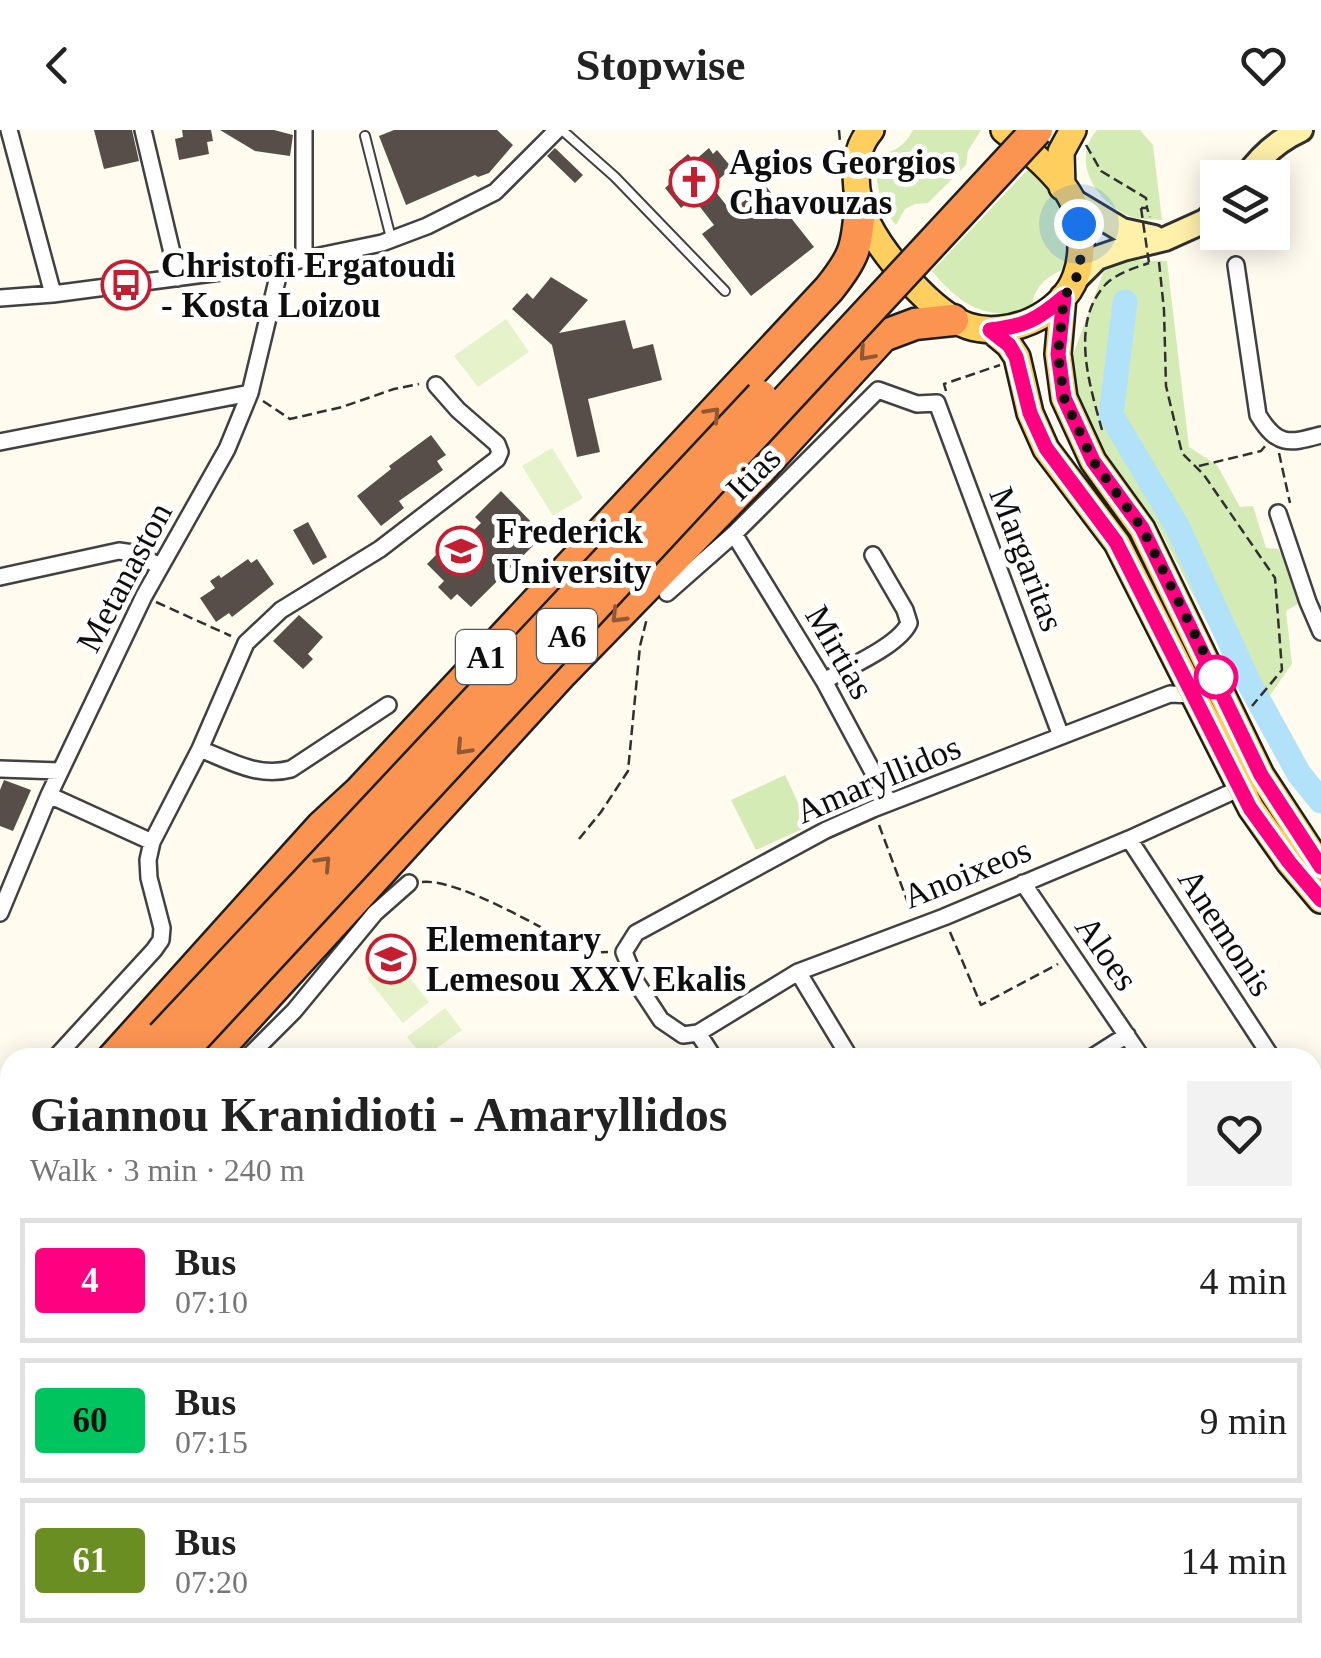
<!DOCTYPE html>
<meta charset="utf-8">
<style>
body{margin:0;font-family:"Times New Roman",serif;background:#f2f2f2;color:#222;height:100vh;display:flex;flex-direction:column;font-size:38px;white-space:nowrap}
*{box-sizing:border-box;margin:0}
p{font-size:32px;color:#767676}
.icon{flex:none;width:55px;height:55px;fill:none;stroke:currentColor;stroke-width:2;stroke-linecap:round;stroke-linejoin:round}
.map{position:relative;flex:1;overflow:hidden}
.side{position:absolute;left:0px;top:918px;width:1322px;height:612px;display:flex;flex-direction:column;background:#fff;border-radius:30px 30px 0 0;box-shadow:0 5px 25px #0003}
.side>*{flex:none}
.badge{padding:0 20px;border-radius:8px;font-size:35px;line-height:65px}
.buttons{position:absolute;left:1200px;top:30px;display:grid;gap:20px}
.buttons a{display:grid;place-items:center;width:90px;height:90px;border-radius:0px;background:#fff;box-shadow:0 5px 25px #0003;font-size:50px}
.you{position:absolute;width:50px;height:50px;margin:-25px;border:8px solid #fff;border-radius:50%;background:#1a73e8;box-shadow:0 0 0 15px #1a73e833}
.map>.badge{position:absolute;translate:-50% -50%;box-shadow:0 0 0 5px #fff}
.round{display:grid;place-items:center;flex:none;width:105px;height:105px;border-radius:0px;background:#f2f2f2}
.head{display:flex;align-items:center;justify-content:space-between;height:170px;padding:0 30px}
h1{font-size:48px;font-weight:800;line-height:75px}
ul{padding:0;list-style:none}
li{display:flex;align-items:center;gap:30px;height:125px;margin:0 20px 15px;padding:0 10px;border:5px solid #e0e0e0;border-radius:0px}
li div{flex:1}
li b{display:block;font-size:38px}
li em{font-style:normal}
li .badge{min-width:110px;font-weight:700;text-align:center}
header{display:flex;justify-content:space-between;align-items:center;height:130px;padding:0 30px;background:#fff;font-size:45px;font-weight:800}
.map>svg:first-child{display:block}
</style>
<header><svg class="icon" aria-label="back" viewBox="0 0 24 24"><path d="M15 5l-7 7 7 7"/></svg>Stopwise<svg class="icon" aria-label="heart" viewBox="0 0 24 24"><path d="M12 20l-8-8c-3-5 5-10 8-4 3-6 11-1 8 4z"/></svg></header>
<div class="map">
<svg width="1321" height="1528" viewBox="0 0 1321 1528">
<rect width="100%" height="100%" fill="#fffbef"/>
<path fill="#d5ebb6" d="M913 0H981L968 21 966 35 928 73 915 74 905 79 896 95C879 76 875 50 876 26 894 22 905 16 913 0Z
M1097 0H1140L1153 15 1162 90C1152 89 1139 90 1129 86 1096 72 1070 31 1097 0Z
M1032 35 1071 82 1072 136C1048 145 1034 154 1031 181 982 189 963 177 932 141Z
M1131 130 1167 131 1189 317 1217 335 1240 377 1253 376 1266 418 1278 419 1286 430 1299 473 1286 481 1292 534 1259 581 1210 498 1157 394 1097 314 1081 275 1070 233 1105 138Z
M785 645 809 696 756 720 731 670Z"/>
<path fill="#e6f2c9" d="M506 189 529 222 478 257 454 226Z
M552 318 583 368 553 386 522 336Z
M393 827 429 872 403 893 367 848Z
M445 878 462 900 424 927 407 907Z"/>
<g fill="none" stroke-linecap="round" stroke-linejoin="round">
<path stroke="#b1e2f9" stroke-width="25" d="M1125 172 1111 285 1177 396 1249 553 1299 644 1321 671"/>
</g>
<path fill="#574e4a" d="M94 0H132L139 31 104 39Z
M182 0H211L213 11 207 12 209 24 179 30 175 9 183 7Z
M220 0H274L293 5 290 26 255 21Z
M394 0H497L513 15 489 43 478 47 475 45 406 75 379 6Z
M555 18 583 45 575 53 547 26Z
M709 18 713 24 717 20 732 38 711 56 731 81 765 55 814 117 751 166 702 104 714 95 693 68 681 78 665 58 676 48 669 40 688 24 694 31Z
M551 147 588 170 559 203 625 190 633 219 653 214 662 250 588 269 600 322 577 327 552 215 512 179 527 163 533 169Z
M431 305 446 325 437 331 443 340 399 371 404 378 381 396 357 366 391 339 389 336Z
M501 361 544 405 471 477 457 464 451 470 438 457 444 451 427 434 447 414 453 421 481 393 475 387Z
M308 392 327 427 313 435 293 400Z
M248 429 251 433 257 429 274 454 232 487 229 483 216 492 200 468 215 458 210 451 219 445 221 448Z
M299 485 323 507 308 524 313 529 303 539 273 511Z
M4 650 31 660 13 701 0 696V660Z"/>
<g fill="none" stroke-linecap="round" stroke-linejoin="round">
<g stroke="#414141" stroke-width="12">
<path id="lane" d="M562 0 615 47 725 161
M365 6 391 108"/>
</g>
<g stroke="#414141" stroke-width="20">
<path id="street" d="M9 0 53 164
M143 0 178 148
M304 128V0
M1236 135 1258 285C1277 316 1288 314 1321 305
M0 168 53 164 281 134 382 113 427 96 495 62 557 0
M0 312 250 263
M1278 383 1308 472 1321 502
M734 404 824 551 889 672
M0 447 119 421 133 423 160 436
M667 463 734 404 878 260 917 274 937 273 1061 606
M824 551C846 538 899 516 909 493L905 480 873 425
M200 619C230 631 258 648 291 639L388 575
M0 639 60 641
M49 665 152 712
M1129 709 1272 928
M1023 753 1142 928
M0 783 49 665 144 466 227 319 250 263 281 134
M798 842 850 928
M698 903 798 842 944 787 1129 709 1245 656
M55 928 154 820 161 810 162 798 149 748 148 730 152 712 200 619 246 513 281 480 380 419 497 329 500 322 497 314 458 280 436 255
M247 928 294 881 375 783 409 753
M714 928 698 903 683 905 661 890 636 852 624 822 636 803 826 700 873 679 1170 564 1194 565
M1091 928 1127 905
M1312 973 1321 967
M0 976 10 972
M1312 989 1321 1002
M1312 1181 1321 1194
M0 1183 10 1172
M0 1313 10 1322
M1312 1341 1321 1336
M0 1487 10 1497
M27 1520 32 1528
M190 1520 194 1528
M553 1520 557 1528
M684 1520 689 1528
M1122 1520 1126 1528
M408 1528 423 1520
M755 1528 768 1520
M1000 1528 1014 1520"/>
</g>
<g stroke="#303030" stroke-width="28">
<path id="secondary" d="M1245 48C1259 28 1279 10 1301 0
M1072 70 1122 100 1154 107
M1076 149 1097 128 1123 119 1165 109 1205 91 1218 80
M1312 1497 1321 1492
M1261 1528 1274 1520"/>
</g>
<g stroke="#1f1f1f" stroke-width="30">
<path id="primary" d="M871 0C849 25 854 67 868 94 884 126 933 184 968 196 1007 209 1062 186 1076 146 1084 124 1082 94 1073 72 1062 47 1025 17 1004 0
M1062 57 1061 22 1073 0
M1063 167 1058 224 1064 268 1093 331 1142 399 1261 645 1321 737
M991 200 1009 215 1017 227 1030 283 1046 319 1117 413 1251 678 1289 732 1321 770"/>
</g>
<g stroke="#1f1f1f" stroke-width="35">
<path id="highway" d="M113 928 322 696 360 661 829 159C854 128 857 118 860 78
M142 928 162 906 176 884
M210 928 562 543 759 341 883 206 915 194 953 190
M0 1051 10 1040
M0 1082 10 1071
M0 1116 10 1106
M0 1153 10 1142"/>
</g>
<path stroke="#303030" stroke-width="2.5" stroke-dasharray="10 5" stroke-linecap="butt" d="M839 0 840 12
M1086 15 1101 41 1146 68 1147 78
M1141 78H1147L1150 87
M1159 132 1164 180 1166 256 1182 323 1204 345 1275 448 1282 540 1252 576
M946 261 944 254 1000 235
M263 271 290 289 342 277 394 259 419 254
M1102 300C1090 256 1069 193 1106 154 1117 143 1135 138 1149 133
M1279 323 1290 373
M1199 336 1261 321 1266 315
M156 472 231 506
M879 695 911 781
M579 709 601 682 628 641 640 516 647 488
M422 752C460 748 551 804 589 823L608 822
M950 802 981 875 1058 834
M452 1520 455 1528
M924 1520 929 1528
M97 1528 112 1520"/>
<use href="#lane" stroke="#fff" stroke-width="8"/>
<use href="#street" stroke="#fff" stroke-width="15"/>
<use href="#secondary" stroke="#fff0aa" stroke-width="22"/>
<use href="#primary" stroke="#fece5f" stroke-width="25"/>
<use href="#highway" stroke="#fb9451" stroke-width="30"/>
<g stroke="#1f1f1f" stroke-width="35" stroke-linecap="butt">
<path id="highway-bridge" d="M162 906 761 266
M176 928 1037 0"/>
</g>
<path stroke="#303030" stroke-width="2.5" stroke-dasharray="10 5" stroke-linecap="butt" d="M1141 78 1149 133"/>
<use href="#highway-bridge" stroke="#fb9451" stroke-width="30"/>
</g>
<defs><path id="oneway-chevron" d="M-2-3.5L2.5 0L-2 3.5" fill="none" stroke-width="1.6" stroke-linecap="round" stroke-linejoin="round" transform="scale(2.5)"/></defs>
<g stroke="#905833">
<use href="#oneway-chevron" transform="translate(866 224) rotate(132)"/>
<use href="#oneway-chevron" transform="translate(713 284) rotate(-47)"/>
<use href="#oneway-chevron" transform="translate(618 486) rotate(134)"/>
<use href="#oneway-chevron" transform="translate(463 618) rotate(133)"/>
<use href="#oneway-chevron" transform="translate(324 733) rotate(-47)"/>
</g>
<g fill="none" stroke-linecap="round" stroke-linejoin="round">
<g stroke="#fff" stroke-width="22">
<path id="line" d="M1321 737 1261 645 1142 398 1093 331 1064 268 1058 224 1064 167C1037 190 1025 196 990 200L1009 215 1016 227 1030 283 1046 318 1116 412 1250 678 1289 732 1321 770"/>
</g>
<use href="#line" stroke="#ff0080" stroke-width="15"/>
<path stroke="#0e0e0e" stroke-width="10" stroke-dasharray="0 18" d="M1079 94 1082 122 1076 149 1064 167 1058 224 1064 268 1093 331 1142 398 1216 547"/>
</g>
<defs>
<g id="church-ring" transform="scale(2.5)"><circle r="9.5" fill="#fff" stroke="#c41f31" stroke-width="1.5"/><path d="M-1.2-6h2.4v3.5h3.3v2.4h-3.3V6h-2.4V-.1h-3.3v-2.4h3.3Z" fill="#c41f31"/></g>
<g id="bus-ring" transform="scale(2.5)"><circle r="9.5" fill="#fff" stroke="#c41f31" stroke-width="1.5"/><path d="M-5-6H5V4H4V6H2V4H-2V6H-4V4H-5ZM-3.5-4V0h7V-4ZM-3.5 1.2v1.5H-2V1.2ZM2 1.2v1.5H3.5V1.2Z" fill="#c41f31"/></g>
<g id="university-ring" transform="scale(2.5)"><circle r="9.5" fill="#fff" stroke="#c41f31" stroke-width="1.5"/><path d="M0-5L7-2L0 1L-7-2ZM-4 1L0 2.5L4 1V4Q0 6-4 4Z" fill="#c41f31"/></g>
<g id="school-ring" transform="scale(2.5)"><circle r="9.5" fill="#fff" stroke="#c41f31" stroke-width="1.5"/><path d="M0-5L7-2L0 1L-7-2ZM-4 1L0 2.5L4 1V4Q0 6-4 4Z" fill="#c41f31"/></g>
</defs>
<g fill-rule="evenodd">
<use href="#church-ring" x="694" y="52"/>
<use href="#bus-ring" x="126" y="155"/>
<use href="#university-ring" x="461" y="421"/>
<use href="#school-ring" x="391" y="829"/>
</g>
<circle fill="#fff" stroke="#ff0080" stroke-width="5" cx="1216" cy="547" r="20"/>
<g text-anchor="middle" stroke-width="10" stroke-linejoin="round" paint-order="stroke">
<g fill="#fff" stroke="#565656" stroke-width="2.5">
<rect x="537" y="479" width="60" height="54" rx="8"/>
<rect x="456" y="500" width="60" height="54" rx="8"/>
</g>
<g font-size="32" font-weight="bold" fill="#0e0e0e">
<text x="567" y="517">A6</text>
<text x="486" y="538">A1</text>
</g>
<g font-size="35" font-weight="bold" fill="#0e0e0e" stroke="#fff" text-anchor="start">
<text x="729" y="44">Agios Georgios<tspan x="729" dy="40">Chavouzas</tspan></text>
<text x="161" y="147">Christofi Ergatoudi<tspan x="161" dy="40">- Kosta Loizou</tspan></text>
<text x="496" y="413">Frederick<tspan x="496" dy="40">University</tspan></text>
<text x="426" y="821">Elementary<tspan x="426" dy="40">Lemesou XXV Ekalis</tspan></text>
</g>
<g font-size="35" fill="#0e0e0e" stroke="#fff">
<text transform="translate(753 343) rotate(-45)" y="12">Itias</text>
<text transform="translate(1027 429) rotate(69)" y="12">Margaritas</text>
<text transform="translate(124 447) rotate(-62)" y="12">Metanaston</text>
<text transform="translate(840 522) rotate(60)" y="12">Mirtias</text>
<text transform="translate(878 649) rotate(-23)" y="12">Amaryllidos</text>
<text transform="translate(967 743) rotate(-22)" y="12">Anoixeos</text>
<text transform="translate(1226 802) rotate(57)" y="12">Anemonis</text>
<text transform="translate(1107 823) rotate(55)" y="12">Aloes</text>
</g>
</g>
</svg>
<div class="buttons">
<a><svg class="icon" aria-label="layers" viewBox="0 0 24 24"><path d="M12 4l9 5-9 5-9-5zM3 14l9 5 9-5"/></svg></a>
</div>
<div class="you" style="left:1079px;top:94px"></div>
<section class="side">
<div class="head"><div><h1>Giannou Kranidioti - Amaryllidos</h1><p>Walk · 3 min · 240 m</p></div><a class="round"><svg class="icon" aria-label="heart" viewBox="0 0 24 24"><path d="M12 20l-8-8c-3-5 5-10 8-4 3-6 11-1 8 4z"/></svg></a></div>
<ul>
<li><span class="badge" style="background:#ff0080;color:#fff">4</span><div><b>Bus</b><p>07:10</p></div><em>4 min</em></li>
<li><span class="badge" style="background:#00c55e;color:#111">60</span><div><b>Bus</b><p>07:15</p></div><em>9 min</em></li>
<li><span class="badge" style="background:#6b8e23;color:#fff">61</span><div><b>Bus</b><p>07:20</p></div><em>14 min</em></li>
</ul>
</section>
</div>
